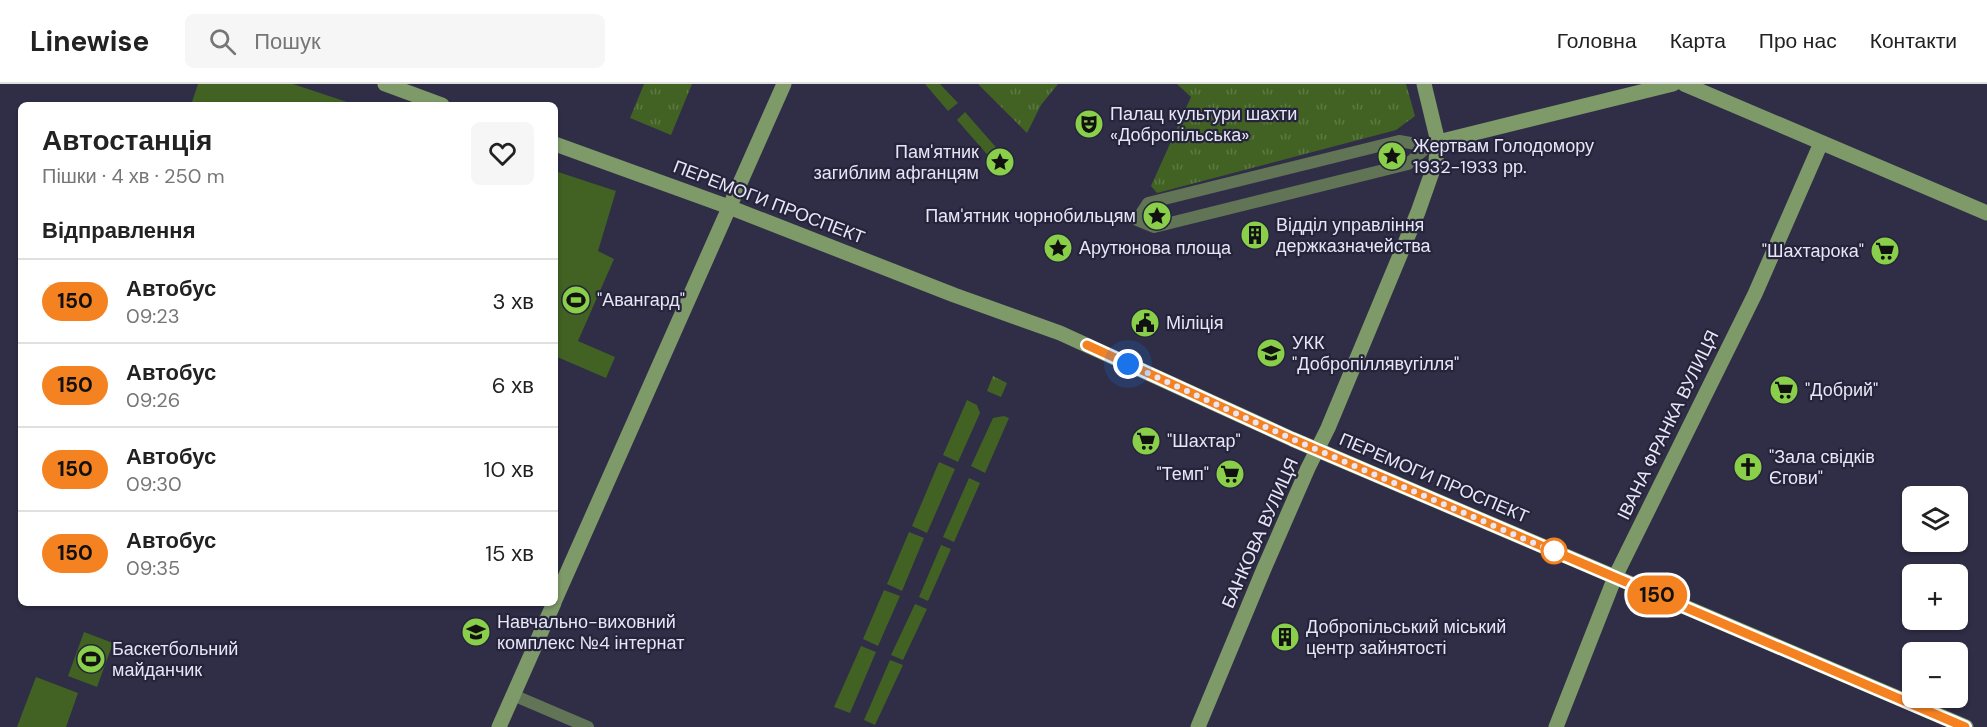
<!DOCTYPE html>
<html lang="uk">
<meta charset="utf-8">
<style>
body{margin:0;font-family:"DM Sans",sans-serif;background:#f6f6f6;color:#222;height:100vh;display:flex;flex-direction:column;font-size:22px;white-space:nowrap}
*{box-sizing:border-box;margin:0}
p{font-size:20px;color:#767676}
.icon{flex:none;width:33px;height:33px;fill:none;stroke:currentColor;stroke-width:2;stroke-linecap:round;stroke-linejoin:round}
.map{position:relative;flex:1;overflow:hidden}
.panel{position:absolute;left:18px;top:18px;width:540px;height:504px;display:flex;flex-direction:column;background:#fff;border-radius:9px;box-shadow:0 2px 4px #0004}
.panel>*{flex:none}
.badge{padding:0 12px;border-radius:20px;font-size:21px;line-height:39px}
.tools{position:absolute;left:1902px;top:402px;display:grid;gap:12px}
.tools a{display:grid;place-items:center;width:66px;height:66px;border-radius:9px;background:#fff;box-shadow:0 2px 4px #0004;font-size:30px}
.you{position:absolute;width:30px;height:30px;margin:-15px;border:4px solid #fff;border-radius:50%;background:#1a73e8;box-shadow:0 0 0 9px #1a73e833}
.map>.badge{position:absolute;translate:-50% -50%;box-shadow:0 0 0 3px #fff}
h2{padding:0 24px;font-size:22px;line-height:54px}
.round{display:grid;place-items:center;flex:none;width:63px;height:63px;border-radius:9px;background:#f6f6f6}
.head{display:flex;align-items:center;justify-content:space-between;height:102px;padding:0 24px}
h1{font-size:28px;font-weight:600;line-height:45px}
ul{padding:0;list-style:none}
li{display:flex;align-items:center;gap:18px;height:84px;padding:0 24px;border-top:2px solid #e0e0e0}
li div{flex:1}
li b{display:block;font-size:22px}
li em{font-style:normal}
li .badge{min-width:66px;font-weight:700;text-align:center}
header{display:flex;align-items:center;gap:36px;box-sizing:border-box;height:84px;padding:0 30px;background:#fff;border-bottom:2px solid #e0e0e0}
header strong{font-size:28px}
nav{display:flex;gap:33px;margin-inline-start:auto;font-size:21px}
.search{width:420px;height:54px;background:#f6f6f6;display:flex;align-items:center;gap:15px;box-sizing:border-box;padding:0 21px;border-radius:9px;color:#767676;font-size:22px}
.map>svg:first-child{display:block}
</style>
<header>
<strong>Linewise</strong>
<div class="search"><svg class="icon" aria-label="search" viewBox="0 0 24 24"><circle cx="10" cy="10" r="6"/><path d="M15 15l6 6"/></svg>Пошук</div>
<nav><a>Головна</a><a>Карта</a><a>Про нас</a><a>Контакти</a></nav>
</header>
<div class="map">
<svg width="1987" height="643" viewBox="0 0 1987 643">
<defs>
<pattern id="park-tufts" width="24" height="20" patternUnits="userSpaceOnUse" patternTransform="scale(1.5)"><rect width="24" height="20" fill="#416223"/><path d="M3 7l-1-3M5 7V3M7 7l1-3M15 17l-1-3M17 17v-4M19 17l1-3" fill="none" stroke="#5c7844"/></pattern>
</defs>
<rect width="100%" height="100%" fill="#2f2e46"/>
<path fill="#416223" d="M198 0H293L356 21H191Z
M925 0H940L958 19 948 27Z
M965 28 1001 69 992 76 957 36Z
M555 87 616 107 598 167 614 175 578 257 615 273 606 294 555 272Z
M967 316 977 321 980 329 958 378 943 371Z
M1004 332 1009 334 985 389 971 382 993 334Z
M939 378 955 385 927 449 912 442Z
M969 394 980 399 954 458 943 453Z
M909 448 924 454 902 507 887 500Z
M941 461 951 465 928 517 919 513Z
M884 506 900 512 878 562 863 555Z
M915 520 927 525 903 576 891 571Z
M84 548 113 559 97 603 68 592Z
M861 562 876 568 850 629 834 623Z
M890 576 903 581 875 641 864 636Z
M36 593 78 609 66 643H17Z"/>
<path fill="url(#park-tufts)" d="M644 0H692L671 51 630 34Z
M978 0H1058L1041 21 1027 49Z
M1177 0H1406L1415 32 1396 46 1157 109 1151 102 1191 13Z
M993 292 1007 299 1001 313 987 307Z"/>
<g fill="none" stroke-linecap="round" stroke-linejoin="round">
<path stroke="#627456" stroke-width="12" d="M1428 62 1399 57 1148 119 1137 136 1154 143 1408 80 1428 62 1438 58
M513 611 588 643"/>
<path stroke="#7e9a69" stroke-width="15" d="M385 0 442 21
M1684 0 1987 129
M1438 58 1673 0
M555 60 729 123 954 211 1060 249 1292 355 1966 643
M555 516 784 0
M499 643 554 519
M1198 643 1263 487 1308 384 1328 344 1418 128 1436 77 1438 58 1424 0
M1556 643 1615 493 1755 210 1821 59"/>
</g>
<g fill="none" stroke-linecap="round" stroke-linejoin="round">
<g stroke="#fff" stroke-width="14">
<path id="line" d="M1087 261 1292 355 1965 643"/>
</g>
<use href="#line" stroke="#f58220" stroke-width="9"/>
<path stroke="#e6e6f6" stroke-width="6" stroke-dasharray="0 10.8" d="M1128 280 1292 355 1564 472 1554 467"/>
</g>
<defs>
<g id="theatre-disc" transform="scale(1.5)"><circle r="9.5" fill="#89cf49" stroke="#25243b"/><path d="M-5-5.5Q0-4 5-5.5V0Q5 5 0 6Q-5 5-5 0ZM-3.3-2.5H-1v1.5H-3.3ZM1-2.5H3.3v1.5H1ZM-2.8 1Q0 5.5 2.8 1Z" fill="#111"/></g>
<g id="sight-disc" transform="scale(1.5)"><circle r="9.5" fill="#89cf49" stroke="#25243b"/><path d="M0-6L1.8-2.2L6-1.7L2.9 1.2L3.7 5.4L0 3.3L-3.7 5.4L-2.9 1.2L-6-1.7L-1.8-2.2Z" fill="#111"/></g>
<g id="building-disc" transform="scale(1.5)"><circle r="9.5" fill="#89cf49" stroke="#25243b"/><path d="M-4-6H4V6H1V3H-1V6H-4ZM-2.5-4.3h1.7v1.8h-1.7ZM.8-4.3h1.7v1.8H.8ZM-2.5-1h1.7V.8h-1.7ZM.8-1h1.7V.8H.8Z" fill="#111"/></g>
<g id="supermarket-disc" transform="scale(1.5)"><circle r="9.5" fill="#89cf49" stroke="#25243b"/><path d="M-6-5.5h2.5l.6 2H6L4.5 2H-2.5L-4.4-4H-6ZM-1.5 3.2a1.3 1.3 0 1 0 .1 0ZM3 3.2a1.3 1.3 0 1 0 .1 0Z" fill="#111"/></g>
<g id="stadium-disc" transform="scale(1.5)"><circle r="9.5" fill="#89cf49" stroke="#25243b"/><path d="M0-5a6.5 5 0 1 0 0 10a6.5 5 0 1 0 0-10ZM-3.5-1.8h7v3.6h-7Z" fill="#111"/></g>
<g id="civic-disc" transform="scale(1.5)"><circle r="9.5" fill="#89cf49" stroke="#25243b"/><path d="M-.6-6.5H3V-4.5H.6V-3L4-1V1h2V6H-6V1h2V-1L-.6-3ZM-1.2 2.5V6h2.4V2.5Z" fill="#111"/></g>
<g id="university-disc" transform="scale(1.5)"><circle r="9.5" fill="#89cf49" stroke="#25243b"/><path d="M0-5L7-2L0 1L-7-2ZM-4 1L0 2.5L4 1V4Q0 6-4 4Z" fill="#111"/></g>
<g id="church-disc" transform="scale(1.5)"><circle r="9.5" fill="#89cf49" stroke="#25243b"/><path d="M-1.2-6h2.4v3.5h3.3v2.4h-3.3V6h-2.4V-.1h-3.3v-2.4h3.3Z" fill="#111"/></g>
<g id="school-disc" transform="scale(1.5)"><circle r="9.5" fill="#89cf49" stroke="#25243b"/><path d="M0-5L7-2L0 1L-7-2ZM-4 1L0 2.5L4 1V4Q0 6-4 4Z" fill="#111"/></g>
</defs>
<g fill-rule="evenodd">
<use href="#theatre-disc" x="1089" y="40"/>
<use href="#sight-disc" x="1392" y="72"/>
<use href="#sight-disc" x="1000" y="78"/>
<use href="#sight-disc" x="1157" y="132"/>
<use href="#building-disc" x="1255" y="151"/>
<use href="#sight-disc" x="1058" y="164"/>
<use href="#supermarket-disc" x="1885" y="167"/>
<use href="#stadium-disc" x="576" y="216"/>
<use href="#civic-disc" x="1145" y="239"/>
<use href="#university-disc" x="1271" y="269"/>
<use href="#supermarket-disc" x="1784" y="306"/>
<use href="#supermarket-disc" x="1146" y="357"/>
<use href="#church-disc" x="1748" y="383"/>
<use href="#supermarket-disc" x="1230" y="390"/>
<use href="#school-disc" x="476" y="548"/>
<use href="#building-disc" x="1285" y="553"/>
<use href="#stadium-disc" x="91" y="575"/>
</g>
<circle fill="#fff" stroke="#f58220" stroke-width="3" cx="1554" cy="467" r="12"/>
<g text-anchor="middle" stroke-width="4.5" stroke-linejoin="round" paint-order="stroke">
<g font-size="18" fill="#e6e6f6" stroke="#25243b" text-anchor="start">
<text x="1110" y="36">Палац культури шахти<tspan x="1110" dy="21">«Добропільська»</tspan></text>
<text x="1413" y="68">Жертвам Голодомору<tspan x="1413" dy="21">1932-1933 рр.</tspan></text>
<text x="979" y="74" text-anchor="end">Пам'ятник<tspan x="979" dy="21">загиблим афганцям</tspan></text>
<text x="1136" y="138" text-anchor="end">Пам'ятник чорнобильцям</text>
<text x="1276" y="147">Відділ управління<tspan x="1276" dy="21">держказначейства</tspan></text>
<text x="1079" y="170">Арутюнова площа</text>
<text x="1864" y="173" text-anchor="end">"Шахтарока"</text>
<text x="597" y="222">"Авангард"</text>
<text x="1166" y="245">Міліція</text>
<text x="1292" y="265">УКК<tspan x="1292" dy="21">"Добропіллявугілля"</tspan></text>
<text x="1805" y="312">"Добрий"</text>
<text x="1167" y="363">"Шахтар"</text>
<text x="1769" y="379">"Зала свідків<tspan x="1769" dy="21">Єгови"</tspan></text>
<text x="1209" y="396" text-anchor="end">"Темп"</text>
<text x="497" y="544">Навчально-виховний<tspan x="497" dy="21">комплекс №4 інтернат</tspan></text>
<text x="1306" y="549">Добропільський міський<tspan x="1306" dy="21">центр зайнятості</tspan></text>
<text x="112" y="571">Баскетбольний<tspan x="112" dy="21">майданчик</tspan></text>
</g>
<g font-size="18" fill="#e6e6f6" stroke="#25243b">
<text transform="translate(769 118) rotate(21)" y="6">ПЕРЕМОГИ ПРОСПЕКТ</text>
<text transform="translate(1668 341) rotate(-64)" y="6">ІВАНА ФРАНКА ВУЛИЦЯ</text>
<text transform="translate(1434 394) rotate(23)" y="6">ПЕРЕМОГИ ПРОСПЕКТ</text>
<text transform="translate(1260 449) rotate(-66)" y="6">БАНКОВА ВУЛИЦЯ</text>
</g>
</g>
</svg>
<div class="tools">
<a><svg class="icon" aria-label="layers" viewBox="0 0 24 24"><path d="M12 4l9 5-9 5-9-5zM3 14l9 5 9-5"/></svg></a>
<a>+</a>
<a>−</a>
</div>
<div class="you" style="left:1128px;top:280px"></div>
<b class="badge" style="left:1657px;top:511px;background:#f58220;color:#111">150</b>
<section class="panel">
<div class="head"><div><h1>Автостанція</h1><p>Пішки · 4 хв · 250 m</p></div><a class="round"><svg class="icon" aria-label="heart" viewBox="0 0 24 24"><path d="M12 20l-8-8c-3-5 5-10 8-4 3-6 11-1 8 4z"/></svg></a></div>
<h2>Відправлення</h2>
<ul>
<li><span class="badge" style="background:#f58220;color:#111">150</span><div><b>Автобус</b><p>09:23</p></div><em>3 хв</em></li>
<li><span class="badge" style="background:#f58220;color:#111">150</span><div><b>Автобус</b><p>09:26</p></div><em>6 хв</em></li>
<li><span class="badge" style="background:#f58220;color:#111">150</span><div><b>Автобус</b><p>09:30</p></div><em>10 хв</em></li>
<li><span class="badge" style="background:#f58220;color:#111">150</span><div><b>Автобус</b><p>09:35</p></div><em>15 хв</em></li>
</ul>
</section>
</div>
